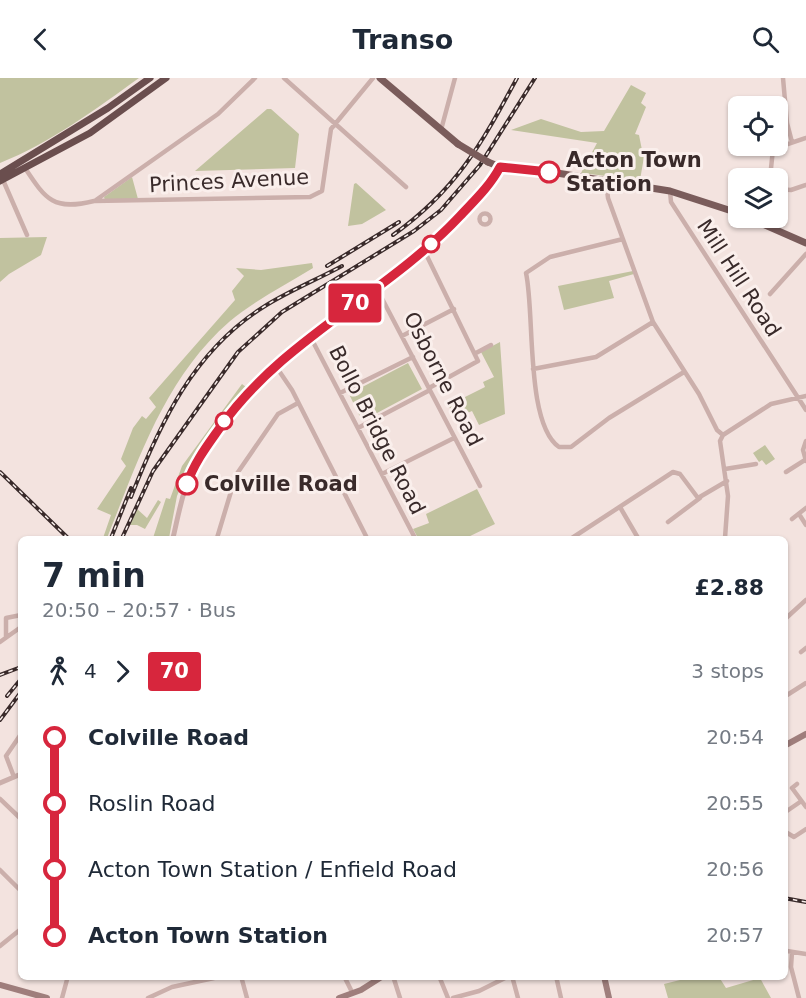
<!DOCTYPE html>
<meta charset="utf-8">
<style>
body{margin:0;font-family:"DejaVu Sans",sans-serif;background:#f2f2f3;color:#1f2937;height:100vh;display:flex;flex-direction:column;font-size:22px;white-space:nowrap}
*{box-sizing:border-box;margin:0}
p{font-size:20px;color:#747a83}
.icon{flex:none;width:33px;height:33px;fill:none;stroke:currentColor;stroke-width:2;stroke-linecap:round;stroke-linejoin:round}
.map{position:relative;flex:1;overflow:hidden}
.side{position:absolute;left:18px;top:458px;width:770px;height:444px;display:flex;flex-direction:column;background:#fff;border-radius:9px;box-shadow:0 2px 4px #0004}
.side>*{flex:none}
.badge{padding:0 12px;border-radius:4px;font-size:21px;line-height:39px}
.buttons{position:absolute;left:728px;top:18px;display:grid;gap:12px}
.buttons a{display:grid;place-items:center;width:60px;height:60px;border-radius:9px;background:#fff;box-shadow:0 2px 4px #0004;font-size:30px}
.map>.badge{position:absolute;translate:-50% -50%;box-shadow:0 0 0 3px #fff}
.legs{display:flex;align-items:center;gap:9px;height:66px;padding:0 24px;font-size:20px}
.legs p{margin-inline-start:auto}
.headline{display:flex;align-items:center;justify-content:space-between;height:102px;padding:0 24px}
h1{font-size:33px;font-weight:600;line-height:45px}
ul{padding:0 24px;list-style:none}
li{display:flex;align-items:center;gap:21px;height:66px;font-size:22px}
li i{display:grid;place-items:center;width:9px;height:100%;margin:0 8px;background:currentColor}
li i::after{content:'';width:15px;height:15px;margin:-8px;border:4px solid;border-radius:50%;background:#fff}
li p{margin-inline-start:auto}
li:first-child i{background:linear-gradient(#0000 50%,currentColor 0)}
li:last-child i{background:linear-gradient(currentColor 50%,#0000 0)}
header{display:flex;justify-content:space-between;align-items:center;height:78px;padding:0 24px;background:#fff;font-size:27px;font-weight:600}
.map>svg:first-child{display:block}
</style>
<header><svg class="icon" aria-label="back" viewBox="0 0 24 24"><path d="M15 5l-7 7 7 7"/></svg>Transo<svg class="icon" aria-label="search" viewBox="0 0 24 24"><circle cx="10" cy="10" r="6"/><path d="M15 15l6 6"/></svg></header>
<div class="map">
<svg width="806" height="920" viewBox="0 0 806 920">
<rect width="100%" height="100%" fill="#f3e3df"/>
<path fill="#c1c29f" d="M0 0H139C96 31 50 65 0 85Z
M631 7 646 15 641 25 646 29 635 56 639 57 642 72 645 73 640 102 581 95 597 65 511 52 541 41 581 54 604 53Z
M267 31H271L299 56 295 90 195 93Z
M132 99 138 121 105 122 104 119Z
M356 105 386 132 362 146 348 148 354 106Z
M47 159 41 177 9 196 0 204V160Z
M312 185 313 190C285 207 254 223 229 244 164 301 138 383 107 460H103L111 437 97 431 126 388 121 381 133 350 142 338 146 341 156 329 149 320 235 222 232 213 244 198 236 190 261 192Z
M633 193 634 196 609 203 614 220 564 232 558 208Z
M500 264 505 336 479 347 472 333 456 340 446 324 461 316 463 320 485 309 483 304 494 299 481 274Z
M408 285 422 311 362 343 349 316Z
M242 306 246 309 190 386 177 418 169 460H153L166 420 170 421 182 388Z
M765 367 775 381 766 387 762 382 759 384 753 375Z
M477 411 495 446 466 460H418L413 451 429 445 426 436Z
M158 422 161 424 145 451 137 447H130L136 430 147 440Z
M692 899H719L726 910 760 900 771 920H668L664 906Z"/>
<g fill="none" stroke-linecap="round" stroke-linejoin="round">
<path stroke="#cbafab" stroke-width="4.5" d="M284 0 406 109
M783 0 787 45 792 64
M441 52 455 0
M25 90C46 122 54 133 94 123L310 119 322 113 331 51 373 0
M770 100 773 71 806 60
M3 102 27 157
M606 103 608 120 653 244 699 316 717 352 723 357
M777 111 791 112 806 107
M670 113 671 124 806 332
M96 122 218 36 255 0
M479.5 141a5.5 5.5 0 1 1 11 0a5.5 5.5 0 1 1-11 0Z
M623 161 550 179 526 195C535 235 525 345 559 369H571L609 340 684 294
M424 172 478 283 429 310
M376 209 480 408
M770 216 806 176
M310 258 415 460
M402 258 454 231
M476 275 491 267
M275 287 292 312 367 460
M533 291 596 279 653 244
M340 315 413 279
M358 350 430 312
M723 357 720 363 728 418 725 460
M723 357 771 326 806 318
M806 383 803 372 806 363
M725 391 756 386
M786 394 805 382
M382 396 454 360
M620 429 638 460
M799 436 806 447
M792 441 806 430
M668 444 700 420
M217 460 236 397 278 336 298 325
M572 460 673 394 680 396 698 420 727 403
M784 542 806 522
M6 558V540L21 537
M0 564 21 549
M801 574 806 570
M784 619 806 605
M14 699 6 678 21 656
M797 706 792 710 806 729
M0 721 21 741
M784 735 800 724
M784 753 794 759 806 751
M0 792 21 813
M0 868 21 851
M787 873 806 876
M792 874 791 889 799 920
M241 898 247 920
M344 898 352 914
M393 898 400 920
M439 898 448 920
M512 898 518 920
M556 898 561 920
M62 920 68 898
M148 920 172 909 214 900
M453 920 479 913 509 898"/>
<path stroke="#cbafab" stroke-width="5" d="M173 460C178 439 182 415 191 394 197 381 207 368 215 356 268 280 341 238 412 182 444 157 481 125 500 89
M0 705 21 696"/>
<path stroke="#9f7e7c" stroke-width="6" d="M784 668 806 656
M604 898 609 920
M0 907 47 920
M339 920 361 912 383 898"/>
<path stroke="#7a5c5b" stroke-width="7" d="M380 0 458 66
M488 84 500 89H519L670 113 738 135
M749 140 806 165"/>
<path stroke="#6a4e4e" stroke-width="7" d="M0 96 108 30 150 0
M0 103 90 55 166 0"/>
<g stroke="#392a2a" stroke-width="4">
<path id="rail" d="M393 157C456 112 481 67 517 0
M327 188 399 144
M0 394 68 460
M131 419C160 345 194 272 265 228 289 213 316 202 342 188
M111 460 131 410
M122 460 153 393 238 274 282 234 414 153 441 132 480 87 535 0
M0 597 21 589
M7 618 21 601
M0 642 21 614
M784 820 806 824"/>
</g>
<use href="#rail" stroke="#faefec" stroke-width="1.5" stroke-dasharray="4.5" stroke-linecap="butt"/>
<path stroke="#7a5c5b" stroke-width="7" d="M458 66 488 84"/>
</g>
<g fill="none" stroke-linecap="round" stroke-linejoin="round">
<g stroke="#fff" stroke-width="14">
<path id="line-1" d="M187 406C194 385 207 368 219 351 282 261 386 217 460 138 474 123 490 108 500 89L549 94"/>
</g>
<use href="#line-1" stroke="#d7263d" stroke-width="9"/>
</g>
<g fill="#fff" stroke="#d7263d" stroke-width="3">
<circle cx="549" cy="94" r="10"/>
<circle cx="431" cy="166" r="8"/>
<circle cx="224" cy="343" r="8"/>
<circle cx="187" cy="406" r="10"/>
</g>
<g text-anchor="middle" stroke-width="6" stroke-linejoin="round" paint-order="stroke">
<g font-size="21" font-weight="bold" fill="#392a2a" stroke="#faefec" text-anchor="start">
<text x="566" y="89">Acton Town<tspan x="566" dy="24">Station</tspan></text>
<text x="204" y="413">Colville Road</text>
</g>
<g font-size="21" fill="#392a2a" stroke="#faefec">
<text transform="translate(229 103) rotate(-3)" y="7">Princes Avenue</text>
<text transform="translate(739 200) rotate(57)" y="7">Mill Hill Road</text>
<text transform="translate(443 301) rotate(63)" y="7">Osborne Road</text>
<text transform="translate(377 352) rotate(63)" y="7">Bollo Bridge Road</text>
</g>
</g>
</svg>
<div class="buttons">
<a><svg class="icon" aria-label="locate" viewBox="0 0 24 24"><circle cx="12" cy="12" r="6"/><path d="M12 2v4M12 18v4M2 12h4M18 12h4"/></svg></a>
<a><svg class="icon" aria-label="layers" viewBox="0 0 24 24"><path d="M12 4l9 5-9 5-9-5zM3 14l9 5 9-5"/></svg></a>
</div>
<b class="badge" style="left:355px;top:225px;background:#d7263d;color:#fff">70</b>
<section class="side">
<div class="headline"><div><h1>7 min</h1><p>20:50 – 20:57 · Bus</p></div><b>£2.88</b></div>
<div class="legs"><svg class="icon" aria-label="walk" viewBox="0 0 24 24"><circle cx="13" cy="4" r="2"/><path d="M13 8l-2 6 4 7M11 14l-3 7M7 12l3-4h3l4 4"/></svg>4<svg class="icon" aria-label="forward" viewBox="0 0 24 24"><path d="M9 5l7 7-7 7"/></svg><b class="badge" style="background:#d7263d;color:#fff">70</b><p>3 stops</p></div>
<ul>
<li><i style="color:#d7263d"></i><b>Colville Road</b><p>20:54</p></li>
<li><i style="color:#d7263d"></i><span>Roslin Road</span><p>20:55</p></li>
<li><i style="color:#d7263d"></i><span>Acton Town Station / Enfield Road</span><p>20:56</p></li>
<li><i style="color:#d7263d"></i><b>Acton Town Station</b><p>20:57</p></li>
</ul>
</section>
</div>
